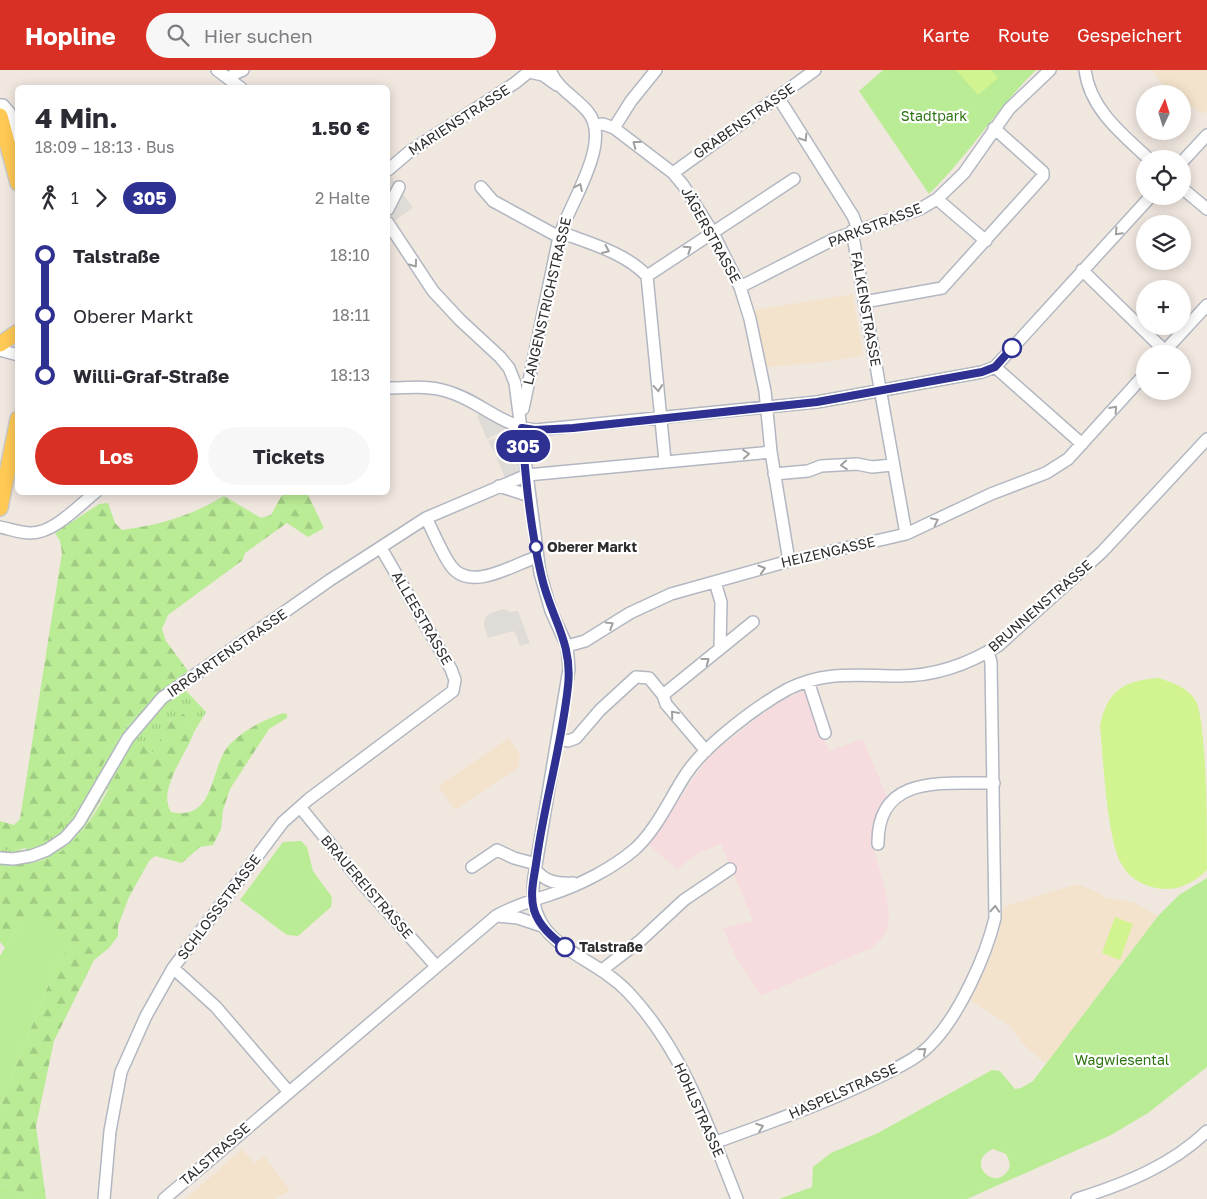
<!DOCTYPE html>
<html lang="de">
<meta charset="utf-8">
<style>
body{margin:0;font-family:"Golos Text",sans-serif;background:#f7f7f7;color:#2b2b33;height:100vh;display:flex;flex-direction:column;font-size:19px;white-space:nowrap}
*{box-sizing:border-box;margin:0}
p{font-size:16px;color:#7c7c81}
.icon{flex:none;width:28px;height:28px;fill:none;stroke:currentColor;stroke-width:2;stroke-linecap:round;stroke-linejoin:round}
.map{position:relative;flex:1;overflow:hidden}
.side{position:absolute;left:15px;top:15px;width:375px;height:410px;display:flex;flex-direction:column;background:#fff;border-radius:8px;box-shadow:0 2px 12px #0003}
.side>*{flex:none}
.badge{padding:0 10px;border-radius:16px;font-size:18px;line-height:32px}
.needle{width:32px;rotate:4deg}
.fabs{position:absolute;left:1136px;top:15px;display:grid;gap:10px}
.fabs a{display:grid;place-items:center;width:55px;height:55px;border-radius:50%;background:#fff;box-shadow:0 2px 12px #0003;font-size:25px}
.map>.badge{position:absolute;translate:-50% -50%;box-shadow:0 0 0 2px #fff}
.legs{display:flex;align-items:center;gap:8px;height:55px;padding:0 20px;font-size:16px}
.legs p{margin-inline-start:auto}
.head{display:flex;align-items:center;justify-content:space-between;height:85px;padding:0 20px}
h1{font-size:28px;font-weight:700;line-height:38px}
.primary-button{display:flex;gap:10px;margin-top:auto;padding:10px 20px}
.primary-button a{flex:1;height:58px;border-radius:30px;background:#d93025;color:#fff;font-size:20px;font-weight:700;line-height:58px;text-align:center}
.primary-button a+a{background:#f7f7f7;color:#2b2b33}
ul{padding:0 20px;list-style:none}
li{display:flex;align-items:center;gap:18px;height:60px;font-size:19px}
li i{display:grid;place-items:center;width:8px;height:100%;margin:0 6px;background:currentColor}
li i::after{content:'';width:12px;height:12px;margin:-6px;border:4px solid;border-radius:50%;background:#fff}
li p{margin-inline-start:auto}
li:first-child i{background:linear-gradient(#0000 50%,currentColor 0)}
li:last-child i{background:linear-gradient(currentColor 50%,#0000 0)}
header{display:flex;align-items:center;gap:30px;box-sizing:border-box;height:70px;padding:0 25px;background:#d93025;color:#fff}
header strong{font-size:24px}
nav{display:flex;gap:28px;margin-inline-start:auto;font-size:18px}
.search{width:350px;height:45px;background:#f7f7f7;display:flex;align-items:center;gap:12px;box-sizing:border-box;padding:0 18px;border-radius:28px;color:#7c7c81;font-size:19px}
.map>svg:first-child{display:block}
</style>
<header>
<strong>Hopline</strong>
<div class="search"><svg class="icon" aria-label="search" viewBox="0 0 24 24"><circle cx="10" cy="10" r="6"/><path d="M15 15l6 6"/></svg>Hier suchen</div>
<nav><a>Karte</a><a>Route</a><a>Gespeichert</a></nav>
</header>
<div class="map">
<svg width="1207" height="1129" viewBox="0 0 1207 1129">
<defs>
<pattern id="grass-tufts" width="24" height="20" patternUnits="userSpaceOnUse" patternTransform="scale(1.25)"><rect width="24" height="20" fill="#baec96"/><path d="M3 7l-1-3M5 7V3M7 7l1-3M15 17l-1-3M17 17v-4M19 17l1-3" fill="none" stroke="#a0cb82"/></pattern>
<pattern id="forest-firs" width="22" height="20" patternUnits="userSpaceOnUse" patternTransform="scale(1.25)"><rect width="22" height="20" fill="#baec96"/><path d="M5 1l3.5 6h-7zM16 11l3.5 6h-7z" fill="#a0cb82"/></pattern>
</defs>
<rect width="100%" height="100%" fill="#f0e7df"/>
<path fill="#f3e3cd" d="M1153 0H1207V40L1203 44 1183 31 1182 24H1172L1159 10Z
M853 224 863 285 826 292 766 297 755 240Z
M509 668 520 685 518 698 455 740 438 716Z
M1073 815H1080L1093 820 1107 828 1133 832 1158 846 1046 994 1024 975 1010 956 970 930 990 888 999 863 1003 837Z
M242 1079 254 1093 264 1086 289 1119 288 1122 274 1129H185Z"/>
<path fill="#f7dcdf" d="M804 620 829 681 863 669 887 727 878 747 873 766 874 780 885 818 889 844 888 857 882 868 871 878 761 926 734 884 723 858 753 851 721 774 699 783 677 799 647 773 664 752 708 687 773 636Z"/>
<path fill="url(#grass-tufts)" d="M176 610 206 642 194 662 184 644 170 650 157 678 152 683 145 679 106 721 86 756 70 776 52 788 0 798V778L25 780 99 700 121 663 149 631Z"/>
<path fill="url(#forest-firs)" d="M283 423H307L324 458 308 467 287 453 245 483 243 490 168 545 162 559 166 571 188 601C163 619 139 639 121 664 90 708 67 791 0 778V751L14 755 20 749 62 483 60 471 55 463 99 434 108 433 115 453 122 460C163 454 188 447 224 426L261 448 271 445Z
M283 643 287 644V648L269 659 230 719 223 740 221 759 213 775 200 777 182 793 155 786 149 791 129 827 118 856V866L109 878 94 890 54 971 36 1056 46 1129H37L0 1114V1035L58 891 70 876 21 851 5 878 0 872V798C17 793 36 794 52 787 88 771 112 710 131 676L137 672H143L145 679 152 683C164 671 164 645 184 644L194 662C186 685 157 720 171 742 217 752 209 696 230 674 245 659 264 650 283 643Z"/>
<path fill="#baec96" fill-rule="evenodd" d="M883 0H1036C997 38 968 86 929 124L859 21Z
M301 771 307 777 313 801 332 827 331 837 298 866 287 865 240 830 283 772Z
M1207 808V997L1148 1043 1111 1065 967 1129H779L812 1117 813 1097 831 1083 878 1063 992 1000 1000 1001 1015 1019 1021 1018 1033 1011 1158 846 1179 825ZM993 1079 1006 1084C1009 1090 1012 1096 1007 1102 992 1121 965 1091 993 1079Z
M29 842 70 876 58 891 0 1035V886L21 851Z
M0 1114 37 1129H0Z"/>
<path fill="#d2f490" d="M956 0H991L998 8 978 25Z
M1159 608C1174 613 1189 618 1197 633 1207 664 1207 761 1207 800 1193 814 1176 822 1156 818 1142 815 1129 808 1122 795 1107 772 1103 687 1100 656 1107 621 1124 610 1159 608Z
M1115 847 1133 854 1120 890 1102 883Z"/>
<path fill="#dfdbd6" d="M389 104 413 138 391 153 388 147Z
M483 340 522 358 527 405 507 412 496 387 506 382 509 384 510 381 506 379 495 384 488 371 507 363 502 361 487 369 477 346Z
M504 539 510 542 518 541 530 573 520 576 516 564 513 561 488 568 484 555 485 548 490 543Z"/>
<g fill="none" stroke-linecap="round" stroke-linejoin="round">
<g stroke="#b2b7c2" stroke-width="14">
<path id="minor" d="M217 0 241 18
M1085 0C1090 39 1122 64 1149 89
M529 2 543 5 557 15
M231 10 234 4 243 0
M778 27 853 146 858 159
M0 35H3L9 42 18 69
M596 55 603 54 614 58 673 103 683 115 713 163 740 217 750 249 765 321 771 382 789 491
M614 58 631 31 656 0
M1182 92 1207 65
M388 100 409 82 515 13 531 0
M673 103 815 0
M481 117 493 131 559 167
M1182 118 1207 139
M937 129 986 171
M388 139 399 117
M388 153 433 221 460 250 500 287 509 298 515 313 540 503 551 541 567 576 569 599 534 807C524 877 589 881 628 922 683 980 708 1056 737 1129
M852 161 906 464
M560 162C589 173 626 183 647 206L665 391
M1082 200 1165 281
M647 206 794 109
M740 217 834 169 920 139 937 129 964 103 1009 39 1050 0
M864 232 942 218 1043 106V102L994 58
M0 280 18 285
M1162 284 1207 235
M995 297 1082 374
M388 318C407 318 427 315 446 321 479 330 497 354 535 360L817 332 982 302 995 297 1151 126
M523 339 559 167C569 134 613 72 588 42 576 27 558 20 550 0
M774 404 808 401 821 396 857 394 872 397 892 395
M499 416 530 426
M426 448C434 463 441 482 451 496 471 523 514 494 537 487
M0 457C10 459 20 463 31 463 54 463 78 436 96 422
M715 512 721 532 720 578
M567 576 585 571 630 543 671 524 789 491 906 464 991 424 1046 403 1068 389 1145 304
M808 611 825 663
M663 625 753 552
M559 669 568 671 576 668 600 640 636 607 649 608 663 625 666 634 706 681
M300 737 362 813 436 896
M878 774C877 703 945 714 994 713
M0 788 13 789 31 786 47 780 65 768 79 752 128 668 162 628 330 510 426 448 527 405 771 382
M472 797 497 780 514 788 536 794
M535 799C545 812 557 814 573 813
M497 846 518 848 542 856
M173 898 216 937 288 1021
M602 900 641 870 684 830 730 799
M714 1073C771 1052 829 1032 883 1005 900 996 920 987 933 972 960 943 986 886 995 848L991 592 988 582
M104 1129 110 1061 121 1002 146 946 173 898 283 752 309 729 453 621 455 610 451 599 381 478
M164 1129 496 846C515 835 532 831 552 824 580 815 613 798 635 779 657 759 670 728 686 704 705 675 757 636 788 619 826 600 859 606 899 606 935 606 969 594 999 575L1102 482 1207 369
M1077 1129C1124 1114 1171 1096 1207 1061"/>
</g>
<g stroke="#c8c8c8" stroke-width="18">
<path id="major" d="M0 46 18 113
M0 274 18 262
M0 438 18 349"/>
</g>
<use href="#minor" stroke="#fff" stroke-width="11"/>
<use href="#major" stroke="#ffc954" stroke-width="15"/>
</g>
<defs><path id="oneway-chevron" d="M-2-3.5L2.5 0L-2 3.5" fill="none" stroke-width="1.6" stroke-linecap="round" stroke-linejoin="round" transform="scale(1.25)"/></defs>
<g stroke="#a0a0a0">
<use href="#oneway-chevron" transform="translate(804 68) rotate(58)"/>
<use href="#oneway-chevron" transform="translate(636 74) rotate(-143)"/>
<use href="#oneway-chevron" transform="translate(579 117) rotate(-65)"/>
<use href="#oneway-chevron" transform="translate(1118 162) rotate(133)"/>
<use href="#oneway-chevron" transform="translate(688 179) rotate(-33)"/>
<use href="#oneway-chevron" transform="translate(606 180) rotate(24)"/>
<use href="#oneway-chevron" transform="translate(414 194) rotate(54)"/>
<use href="#oneway-chevron" transform="translate(658 318) rotate(85)"/>
<use href="#oneway-chevron" transform="translate(1114 339) rotate(-48)"/>
<use href="#oneway-chevron" transform="translate(746 384) rotate(-5)"/>
<use href="#oneway-chevron" transform="translate(844 395) rotate(176)"/>
<use href="#oneway-chevron" transform="translate(935 451) rotate(-26)"/>
<use href="#oneway-chevron" transform="translate(762 499) rotate(-16)"/>
<use href="#oneway-chevron" transform="translate(610 555) rotate(-32)"/>
<use href="#oneway-chevron" transform="translate(706 591) rotate(-37)"/>
<use href="#oneway-chevron" transform="translate(674 644) rotate(-131)"/>
<use href="#oneway-chevron" transform="translate(995 839) rotate(-87)"/>
<use href="#oneway-chevron" transform="translate(923 981) rotate(-39)"/>
<use href="#oneway-chevron" transform="translate(760 1057) rotate(-20)"/>
</g>
<g fill="none" stroke-linecap="round" stroke-linejoin="round">
<g stroke="#fff" stroke-width="11">
<path id="line-1" d="M565 877C552 867 539 856 534 840 529 822 535 805 537 787 545 730 562 674 568 616 573 571 550 547 541 504 530 457 525 406 522 358L535 360 573 358 817 332 982 302 995 297 1012 278"/>
</g>
<use href="#line-1" stroke="#2e3092" stroke-width="8"/>
</g>
<g fill="#fff" stroke="#2e3092" stroke-width="2.5">
<circle cx="1012" cy="278" r="9"/>
<circle cx="536" cy="477" r="6"/>
<circle cx="565" cy="877" r="9"/>
</g>
<g text-anchor="middle" stroke-width="4.5" stroke-linejoin="round" paint-order="stroke">
<g font-size="14" fill="#2f7513" stroke="#fff">
<text x="934" y="51">Stadtpark</text>
<text x="1122" y="995">Wagwiesental</text>
</g>
<g font-size="14" fill="#2d2d2d" stroke="#fff">
<text transform="translate(459 50) rotate(-33)" y="5">MARIENSTRASSE</text>
<text transform="translate(744 51) rotate(-35)" y="5">GRABENSTRASSE</text>
<text transform="translate(875 155) rotate(-21)" y="5">PARKSTRASSE</text>
<text transform="translate(711 165) rotate(61)" y="5">JÄGERSTRASSE</text>
<text transform="translate(547 231) rotate(-77)" y="5">LANGENSTRICHSTRASSE</text>
<text transform="translate(866 239) rotate(80)" y="5">FALKENSTRASSE</text>
<text transform="translate(828 482) rotate(-13)" y="5">HEIZENGASSE</text>
<text transform="translate(1040 536) rotate(-41)" y="5">BRUNNENSTRASSE</text>
<text transform="translate(422 548) rotate(60)" y="5">ALLEESTRASSE</text>
<text transform="translate(227 583) rotate(-35)" y="5">IRRGARTENSTRASSE</text>
<text transform="translate(367 817) rotate(49)" y="5">BRAUEREISTRASSE</text>
<text transform="translate(219 837) rotate(-53)" y="5">SCHLOSSSTRASSE</text>
<text transform="translate(843 1021) rotate(-24)" y="5">HASPELSTRASSE</text>
<text transform="translate(699 1040) rotate(66)" y="5">HOHLSTRASSE</text>
<text transform="translate(215 1084) rotate(-41)" y="5">TALSTRASSE</text>
</g>
<g font-size="14" font-weight="bold" fill="#2d2d2d" stroke="#fff" text-anchor="start">
<text x="547" y="482">Oberer Markt</text>
<text x="579" y="882">Talstraße</text>
</g>
</g>
</svg>
<div class="fabs">
<a><svg class="needle" viewBox="-14 -14 28 28"><path d="M0-13l5 13h-10z" fill="#e53935"/><path d="M0 13l5-13h-10z" fill="#7c7c81"/></svg></a>
<a><svg class="icon" aria-label="locate" viewBox="0 0 24 24"><circle cx="12" cy="12" r="6"/><path d="M12 2v4M12 18v4M2 12h4M18 12h4"/></svg></a>
<a><svg class="icon" aria-label="layers" viewBox="0 0 24 24"><path d="M12 4l9 5-9 5-9-5zM3 14l9 5 9-5"/></svg></a>
<a>+</a>
<a>−</a>
</div>
<b class="badge" style="left:523px;top:376px;background:#2e3092;color:#fff">305</b>
<section class="side">
<div class="head"><div><h1>4 Min.</h1><p>18:09 – 18:13 · Bus</p></div><b>1.50 €</b></div>
<div class="legs"><svg class="icon" aria-label="walk" viewBox="0 0 24 24"><circle cx="13" cy="4" r="2"/><path d="M13 8l-2 6 4 7M11 14l-3 7M7 12l3-4h3l4 4"/></svg>1<svg class="icon" aria-label="forward" viewBox="0 0 24 24"><path d="M9 5l7 7-7 7"/></svg><b class="badge" style="background:#2e3092;color:#fff">305</b><p>2 Halte</p></div>
<ul>
<li><i style="color:#2e3092"></i><b>Talstraße</b><p>18:10</p></li>
<li><i style="color:#2e3092"></i><span>Oberer Markt</span><p>18:11</p></li>
<li><i style="color:#2e3092"></i><b>Willi-Graf-Straße</b><p>18:13</p></li>
</ul>
<div class="primary-button"><a>Los</a><a>Tickets</a></div>
</section>
</div>
